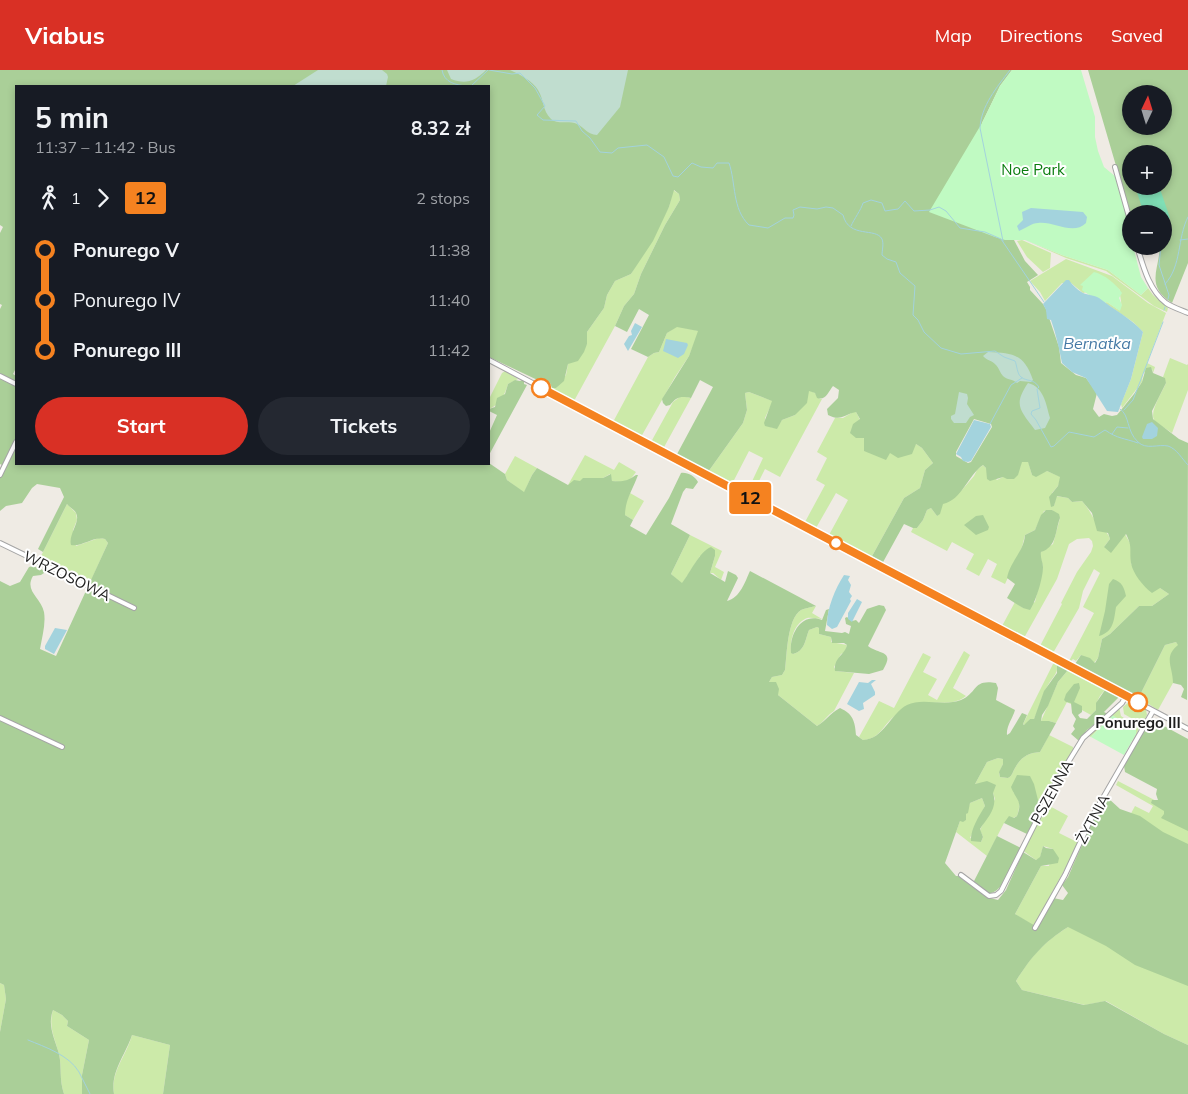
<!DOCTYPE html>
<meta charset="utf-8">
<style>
body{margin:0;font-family:Mulish,sans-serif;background:#242831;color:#f1f3f6;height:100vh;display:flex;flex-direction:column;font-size:19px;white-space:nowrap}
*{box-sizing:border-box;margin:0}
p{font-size:16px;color:#9ea1a6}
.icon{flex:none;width:28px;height:28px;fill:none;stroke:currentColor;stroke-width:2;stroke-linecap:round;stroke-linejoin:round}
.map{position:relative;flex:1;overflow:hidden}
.panel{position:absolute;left:15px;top:15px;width:475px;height:380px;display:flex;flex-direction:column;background:#171b24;border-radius:0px;box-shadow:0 2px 8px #0003}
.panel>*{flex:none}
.badge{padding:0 10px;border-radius:4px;font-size:18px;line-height:32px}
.needle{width:32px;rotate:4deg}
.controls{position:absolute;left:1122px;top:15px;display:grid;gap:10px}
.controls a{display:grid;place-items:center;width:50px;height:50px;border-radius:50%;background:#171b24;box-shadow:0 2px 8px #0003;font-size:25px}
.map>.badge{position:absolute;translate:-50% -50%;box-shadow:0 0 0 2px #fff}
.legs{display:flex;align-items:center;gap:8px;height:55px;padding:0 20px;font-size:16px}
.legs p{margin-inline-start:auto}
.overview{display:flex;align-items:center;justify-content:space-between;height:85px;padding:0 20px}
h1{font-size:28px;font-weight:700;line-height:38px}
.cta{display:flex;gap:10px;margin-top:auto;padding:10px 20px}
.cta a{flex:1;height:58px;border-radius:30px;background:#d93025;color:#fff;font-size:20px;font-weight:700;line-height:58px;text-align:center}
.cta a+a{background:#242831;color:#f1f3f6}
ul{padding:0 20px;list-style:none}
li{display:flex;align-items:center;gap:18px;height:50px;font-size:19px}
li i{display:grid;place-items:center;width:8px;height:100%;margin:0 6px;background:currentColor}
li i::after{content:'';width:12px;height:12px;margin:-6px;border:4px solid;border-radius:50%;background:#171b24}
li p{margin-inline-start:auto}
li:first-child i{background:linear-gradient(#0000 50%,currentColor 0)}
li:last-child i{background:linear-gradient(currentColor 50%,#0000 0)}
header{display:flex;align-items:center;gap:30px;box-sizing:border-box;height:70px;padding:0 25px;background:#d93025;color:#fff}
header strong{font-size:24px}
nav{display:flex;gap:28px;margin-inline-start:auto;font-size:18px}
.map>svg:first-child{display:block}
</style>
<header>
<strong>Viabus</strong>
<nav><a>Map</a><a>Directions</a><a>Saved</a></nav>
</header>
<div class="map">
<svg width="1188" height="1024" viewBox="0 0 1188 1024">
<rect width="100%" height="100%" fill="#efebe4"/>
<path fill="#cceaa9" d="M673 120 679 124 680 130 665 155 641 204 634 224 624 236 615 256 574 331 571 330 552 318H556L566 305 568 294 587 274V262L604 238 607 225 615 211 631 204 669 137Z
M1022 170 1051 183 1050 198 1043 202 1027 187 1017 171Z
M1025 170 1062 185 1108 200 1141 225 1148 218 1153 225 1168 238 1167 242 1154 236 1106 201 1066 188Z
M1066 189 1112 206 1148 233 1166 243 1147 293 1155 297 1153 303 1152 299 1143 303 1142 312 1122 338 1121 334 1131 309 1143 262 1133 252 1105 233 1107 232 1119 240C1124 235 1119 227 1120 220L1114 215 1083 223 1071 213H1062L1045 231 1040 222 1030 211Z
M677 256 699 261 689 286 675 307 641 367 613 352 648 287 654 283 659 282 667 263Z
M1170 288 1187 295 1188 294V320L1172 363C1167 359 1158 355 1155 351 1148 343 1162 323 1166 313L1163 307Z
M505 301 518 309 508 314C505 325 499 335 489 339V329L502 303Z
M809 320 815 323 820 329H822L780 407 765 399 752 425 747 422 763 388 749 381 732 414 708 402 743 353 747 340 745 323 749 322 773 331 765 348 769 356 773 358 779 354 782 350 795 345Z
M681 326 691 328 663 379 651 372 673 332Z
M853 342H856C863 353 865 369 864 381L890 383 916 374 922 378 933 393 925 400 920 418 904 428 871 488 829 465 848 430 836 423 816 458 805 452 825 415 816 410 827 388 817 382 835 348H843Z
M585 385 614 400 619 392 636 402 630 410 620 412 612 411 610 404 603 408 595 409 590 408 568 415Z
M515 386 537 398 532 405 524 423 507 410 505 404Z
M1028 391 1032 405 1047 401 1061 407 1058 416 1052 423 1054 436 1056 426 1068 428 1072 432 1082 431C1088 438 1090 442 1094 449 1099 456 1107 460 1110 469L1104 477 1125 464 1131 475V494L1160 518 1169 524 1152 536H1139L1110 564 1102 569 1098 588 1094 593 1081 585 1076 591 1073 589 1070 592 1069 591 1094 543 1083 537 1100 503 1094 499 1083 521 1079 538 1053 583 1040 576 1062 534 1061 533 1077 502 1091 482 1093 476 1092 471 1089 468 1077 469 1069 474 1057 509 1024 568 1002 556 1015 532 1023 538 1035 532 1043 497 1040 485 1041 482 1053 474 1060 448 1052 440 1044 441 1035 460 1025 465 1022 477 1005 514 991 507 997 494 988 489 979 506 966 499 974 484 952 472 947 481 911 462 913 458H917L923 450 927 440 931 438 937 446 942 434 962 420 974 406 977 400 983 395 997 410 1020 398 1021 392Z
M630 423 644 431 633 450 625 445V435Z
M67 434 76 443 77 450 73 460 76 476 99 468 105 469 108 473 89 515 39 490Z
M690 465 722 481 715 497 724 502 721 510 713 503H710L715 486H700L682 514 671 504Z
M816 536 812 543 822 549C819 549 812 547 807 548 794 553 790 570 791 582L793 584C805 581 805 570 809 560L817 557 819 558V564L831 567V572L847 575 845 582 841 584 834 597 836 601 854 603 834 641C827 645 824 652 817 656L778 625 769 612 772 607 782 605 785 600C787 585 787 549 801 540 805 538 812 537 816 536Z
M1176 572 1179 575 1173 605V613L1158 640 1136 626 1141 623 1165 575Z
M964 581 970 585 953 618 966 626C955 635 942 632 929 633 923 633 900 641 896 645 883 654 881 669 863 670L859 667 879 631 894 638 923 583 931 587 923 602 937 609 928 625 937 630Z
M1054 592 1057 594C1059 603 1052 608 1048 615 1041 626 1040 638 1034 649H1030L1025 655 1023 654Z
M1068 600 1074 603 1076 601 1092 610 1091 613 1092 614 1095 611 1111 620H1105C1099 626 1096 632 1096 640L1091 645 1067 632 1056 653 1049 651H1041L1058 612Z
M1129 632H1133L1146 640 1147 645 1144 651 1138 652 1124 644 1123 637Z
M1119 637 1121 646 1139 658 1134 672 1132 671 1136 664 1112 645 1091 667 1087 665Z
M1049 665 1073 677V680L1044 733 1013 722C1021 729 1020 737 1017 746L1004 753 987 786 956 762 960 751 966 750 965 747 970 733 982 728 985 736 970 768 981 772 983 767 980 760 995 729 993 723 983 713 975 714 987 692 998 688 1003 689V694L999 703 1000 707 1008 708C1013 705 1012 703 1015 698 1021 687 1028 683 1040 682Z
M1118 711 1185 746 1188 741V975L1164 964 1106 931 1085 935 1022 920 1016 911C1034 882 1046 870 1076 852L1072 797 1082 775 1107 788 1135 736 1149 743 1153 736 1116 715Z
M1046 734 1068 746 1059 763 1079 773 1034 856 1015 844 1041 796H1049L1053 779 1043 776 1040 788 1036 790 1022 780Z
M0 913 4 915 6 929 0 962Z
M53 940 62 945 68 951 67 956 89 970 82 1005V1024H64C59 1009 62 998 59 984 55 968 48 957 53 940Z
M132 965 170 975 163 1024H114C110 1002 127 985 132 965Z"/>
<path fill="#aacf98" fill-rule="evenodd" d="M0 0H1012L1000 16 982 53 1005 170H1014L1025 191 1038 205 1027 212 1030 217V220L1043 234 1046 239 1059 277 1061 293 1076 305 1086 308 1097 323 1093 339 1099 347 1104 344 1112 346 1117 345 1134 324 1142 312 1146 298 1151 297 1153 303 1165 308 1166 313 1152 341 1153 349 1179 369 1188 373 1187 630 1181 627 1184 619 1181 615 1173 613C1173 597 1163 587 1178 575L1176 572 1165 575 1141 623 1136 626 1121 620 1075 594 1081 585 1090 588 1095 593 1098 588 1102 569 1110 564 1139 536H1152L1169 524 1160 518 1152 523C1143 516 1133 504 1131 493 1129 479 1133 478 1126 464L1111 483 1104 477 1110 469 1108 463 1097 461 1092 443 1082 431 1072 432 1068 428 1057 426 1054 436 1051 437 1049 427 1058 416 1060 407 1047 401 1036 407 1032 405 1028 392H1022L1018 405 1014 409H1007L1003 407 990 411 987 409 986 398 983 395C968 405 962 430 943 434L940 444 937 446 931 438 927 440 923 450 917 458H913L904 454 882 494 871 488 904 428 920 418 925 400 933 393 922 378 916 374 912 384 898 388 890 383 886 390 864 381V368H856L850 363 853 354 860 349 856 342C844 344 842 352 828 345L827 339 838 328 839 320 833 316C828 322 826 331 817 328L815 323 809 321 807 333 795 345 782 350 777 359 765 356 764 353 772 331 749 322 745 323 747 340 743 353 708 402 676 386 713 317 700 310 691 328C680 326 677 327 670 335L666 336 663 333 662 329 689 286 698 261 677 257 667 263 659 282 654 283 648 287 631 279 649 245 639 239 627 262 615 256 624 236 634 224 641 204 665 155 680 130 679 124 674 120 669 137 653 171 631 204 615 211 607 225 604 238 587 262V274L584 282 578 291 568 294 564 311 556 318H552L550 313 548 315 489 287V16H16V298L13 304 16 306V394L489 393 505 404 507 410 524 422 532 405 537 398 568 415 574 410 580 411 583 408H603L611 404 612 411C622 412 628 411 636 405H638C633 419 625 430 625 445L633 450 630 456 646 465 669 428 681 403C687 402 695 406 698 412L693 419 686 418 683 422 671 454 690 465 671 504 682 513C690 503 699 482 711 477L715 480V486L710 503 725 512 728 501 736 505 738 508 727 531C740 528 745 512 750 501L816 536C812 537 805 538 801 540 787 549 787 585 785 600L782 605 772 607 769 612H776L779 619 778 625 817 656C827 650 829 644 840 638 853 644 855 651 856 665L863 670C884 669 890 644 907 635 923 627 943 637 961 630 978 623 972 609 996 613L998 618 996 630 1015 640C1013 648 1006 656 1007 665L1010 663 1022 643 1027 645 1023 654 1024 655 1030 649H1034L1044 621 1057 603V594L1068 600 1058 612 1048 636 1042 645 1041 651H1049L1056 653 1040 682C1028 683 1021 687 1015 698 1012 703 1013 705 1008 708L1000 707 999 702 1003 694V689L998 688 987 692 975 714 987 711 996 715 993 723C998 738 988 747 980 759L983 767 981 772 971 771C970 760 979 746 985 736L982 728 970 733 968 743 966 744V750L963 752 960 751 945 793 956 806H958L986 827 998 830 1006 820 1023 782 1036 790 1040 787 1043 776 1046 778 1053 779 1059 788 1058 793 1041 796 1015 844 1037 857 1053 828 1063 830 1068 823 1062 815 1068 807 1096 744 1108 728 1120 739 1140 746 1163 762 1188 774V916L1135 895 1106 876 1068 857C1044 872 1031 887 1016 911L1022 920 1084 935 1105 931 1164 964 1188 975V1024H163L170 975 132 965C126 984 110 1002 114 1024H82V1005L89 970 67 956 68 951 62 945 53 940C47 956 55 969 59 984 62 998 59 1009 64 1024H0V962L6 929 4 915 0 913V511L10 516 20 512 29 497 33 496 43 500 44 503 41 505 33 506C24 521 41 528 44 542 46 554 42 567 40 579L56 586 108 473 105 469C92 466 83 477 71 475 68 464 81 452 76 443 75 440 69 437 67 434L43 482 38 479 64 427 60 418 37 414 32 418 22 433 6 436 0 441V399L2 395 0 394V239L2 235 0 234V163L3 157 0 155ZM974 349 991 354 992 357 971 392 968 393 956 386V382Z
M1088 0H1188V193L1172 233C1145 216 1159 200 1160 176H1164V144H1131V147ZM1131 24H1164V56H1131ZM1131 84H1164V116H1131Z
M515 310 520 311 522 310 524 311V314L527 315 489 385V363L497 345 489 341V339L495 337 497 328 505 324 508 314Z
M1046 440H1052L1059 444 1060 448C1055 461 1057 477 1041 482 1040 488 1043 492 1043 497 1043 508 1036 531 1030 540L1023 538 1007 528 1015 514 1007 508C1010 492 1024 481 1025 465L1035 460 1041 445Z
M983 445 989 457 988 460 976 465 964 455 976 446Z
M1113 509C1122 512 1124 517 1126 526L1116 537C1114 549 1114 562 1099 566L1105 541 1109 514Z
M879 535 884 536 886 540 868 576C880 585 895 580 883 600L869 604 835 601C833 588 845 585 847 575L844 573H832L831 567 819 564V558L817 557 809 560C805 570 805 581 793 584L791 583C789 565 801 542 822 550L826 540 829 539 825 561 842 563 845 562 849 564 851 556 846 554 845 548 847 547 852 551 856 550 859 553 867 539Z
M1079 613 1080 618 1074 632 1082 636V642L1078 645 1080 648 1087 649 1096 640V633L1105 620H1111L1120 626 1104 642 1108 644 1087 660 1079 671 1071 664 1075 659 1073 656 1076 649 1072 643 1071 633 1066 632 1064 630 1066 624 1074 614Z
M1153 650 1188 669V761L1161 748 1164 744V741L1151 733 1152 730H1158L1156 724 1157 719 1125 702 1124 696 1126 691C1133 680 1141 655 1153 650Z
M1017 705 1030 706 1034 714 1038 730 1044 733 1027 764 1004 753 1009 746 1014 748 1017 746C1023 731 1016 730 1011 717Z
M997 766 1021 778C1015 790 1002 828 986 823 982 821 977 816 973 813Z"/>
<path fill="#c0ddcf" d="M318 0H382L387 4 388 7 386 16H293Z
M447 0H486C475 11 466 15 451 9Z
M510 0H628L620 37 597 65C587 64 585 58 577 54 569 50 557 55 551 49 542 40 544 29 538 20 533 11 519 4 510 0Z
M988 282C1013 283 1024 284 1033 310L1031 312 1020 311 1017 313C1013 309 1007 310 1003 306 1000 303 999 298 996 295 992 290 987 291 983 286Z
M1028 313C1044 317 1046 334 1050 348L1045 358 1035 360C1020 340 1013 335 1028 313Z
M959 322 967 324 968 328 967 334 974 345 970 347 966 353H954L951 349V346L955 344Z"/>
<path fill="#c0fac2" d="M1012 0H1081L1095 47V67L1098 81 1104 97 1116 107 1130 159 1131 176H1133L1141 207 1148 218 1141 225 1108 200 1062 185 1025 170H1005L995 167 929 142 982 53 1000 16Z
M1094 202C1105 205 1115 213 1122 223L1119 228 1122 235 1120 241 1107 232 1105 233C1101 231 1083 222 1082 220L1083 216 1080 215Z
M1112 645 1136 659V664L1124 685 1091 667Z"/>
<path fill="#80dfb6" d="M1135 116H1159L1170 148 1164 150V144H1144Z"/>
<path fill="#a3d3dd" d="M1031 138 1083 142 1087 147 1086 153C1073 166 1054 151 1038 153 1032 153 1026 158 1019 161L1017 156 1023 150 1022 142Z
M1066 210H1069C1072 215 1078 220 1083 223 1088 225 1094 225 1099 228 1113 239 1132 249 1143 262L1131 309 1118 342 1107 341 1086 308 1072 302 1062 293C1059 278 1056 264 1051 250L1047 249 1046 240 1043 234Z
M635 253 642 257 628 281 624 274 629 266 632 265 631 261Z
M666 269 687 273 688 275 684 284 678 288 663 281Z
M974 350 990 354 991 357 971 391 968 392 963 391 961 387 956 384Z
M1152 352 1158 358 1157 366 1152 369H1143L1142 367 1147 354Z
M844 505 850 506 848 510 851 515 849 522 852 526 850 529 851 531 837 557 832 559 827 555C827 538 835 519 844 505Z
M857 529 862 532 852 552 848 549V543Z
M55 558 67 560 54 584 45 579V576Z
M872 610H876L871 614 875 622V625L863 633 864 639 859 641 847 634 859 612 868 613Z"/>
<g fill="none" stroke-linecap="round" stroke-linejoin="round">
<path stroke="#a3d3dd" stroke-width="1" d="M442 0C444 13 456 15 467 16
M489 0 512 4 520 3 535 18 545 36 537 45 543 50 576 51 582 61 590 68 600 82 612 83 618 78 647 75 664 87 673 106 678 107 692 93 701 97 713 98 717 93H729C736 113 732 139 749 155L768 158 785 148H793L794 145 793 140 800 137 817 139 826 137 833 138 843 145C849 169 876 157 882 169 884 174 882 180 882 185L887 189 896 192 900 203 915 216 913 245 918 250 924 262 941 278 961 284 995 281 1004 287 1015 291C1017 295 1017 304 1021 307 1027 312 1033 308 1039 317L1037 319 1040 338 1032 341 1031 344 1036 350 1051 377 1054 376 1069 362 1094 367 1105 360C1118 369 1124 368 1138 373
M471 16 488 0
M851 156C854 149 861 140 863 133L871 130 882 133 885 141 898 139 905 131 914 141 930 140 939 137 946 141 960 158 985 162 1001 169 1044 232
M1180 170 1188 169
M1003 171 980 58C981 36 997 17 1010 0
M1161 176 1159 195 1169 225 1168 229
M1165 214C1182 196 1177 168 1188 147
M1164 240 1165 237
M1120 339C1130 345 1126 361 1138 372 1146 380 1158 374 1168 376 1177 379 1182 389 1188 395
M1124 340 1133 330 1163 252
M990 354 1011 315 1022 308
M1112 364 1117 357 1128 358
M28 970C45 977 69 985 79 1002 83 1009 86 1017 90 1024"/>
<g stroke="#a5a5a5" stroke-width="6">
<path id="street" d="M1115 97 1131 154
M1137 176C1143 196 1149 220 1166 233 1172 237 1181 240 1188 243
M489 290 1188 659
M0 306 16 314
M0 405 16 372
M0 473 134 538
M0 648 62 677
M961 805 989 826 996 825 1001 821 1056 712 1083 668 1122 633 1126 626
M1035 858 1065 805 1092 747 1153 641"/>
</g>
<use href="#street" stroke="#fff" stroke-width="4"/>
</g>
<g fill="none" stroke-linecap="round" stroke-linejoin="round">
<g stroke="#fff" stroke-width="11">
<path id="line-1" d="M541 318 1138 632"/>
</g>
<use href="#line-1" stroke="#f58220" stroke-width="8"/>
</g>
<g fill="#fff" stroke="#f58220" stroke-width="2.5">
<circle cx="541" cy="318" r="9"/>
<circle cx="836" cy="473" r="6"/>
<circle cx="1138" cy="632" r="9"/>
</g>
<g text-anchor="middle" stroke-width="4" stroke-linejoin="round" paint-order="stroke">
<g font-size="15" fill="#0a7d0e" stroke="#fff">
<text x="1033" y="105">Noe Park</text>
</g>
<g font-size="15" fill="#1e1e1e" stroke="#fff">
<text transform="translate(67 506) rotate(26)" y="5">WRZOSOWA</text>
<text transform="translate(1052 722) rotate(-61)" y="5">PSZENNA</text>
<text transform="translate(1093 749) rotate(-62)" y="5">ŻYTNIA</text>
</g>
<g font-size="15" font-weight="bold" fill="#1e1e1e" stroke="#fff">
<text x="1138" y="658">Ponurego III</text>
</g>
<g font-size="16" font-style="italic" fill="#467aa6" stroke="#fff">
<text x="1097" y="279">Bernatka</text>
</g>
</g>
</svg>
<div class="controls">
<a><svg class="needle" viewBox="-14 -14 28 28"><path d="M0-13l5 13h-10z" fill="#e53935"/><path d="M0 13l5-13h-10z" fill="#9ea1a6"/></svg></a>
<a>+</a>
<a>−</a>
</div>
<b class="badge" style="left:750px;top:428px;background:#f58220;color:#111">12</b>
<section class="panel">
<div class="overview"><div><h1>5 min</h1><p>11:37 – 11:42 · Bus</p></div><b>8.32 zł</b></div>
<div class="legs"><svg class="icon" aria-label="walk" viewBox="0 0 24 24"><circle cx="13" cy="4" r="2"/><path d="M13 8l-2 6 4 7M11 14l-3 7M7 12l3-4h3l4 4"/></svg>1<svg class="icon" aria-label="forward" viewBox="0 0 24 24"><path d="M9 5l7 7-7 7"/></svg><b class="badge" style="background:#f58220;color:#111">12</b><p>2 stops</p></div>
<ul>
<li><i style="color:#f58220"></i><b>Ponurego V</b><p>11:38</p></li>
<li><i style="color:#f58220"></i><span>Ponurego IV</span><p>11:40</p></li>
<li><i style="color:#f58220"></i><b>Ponurego III</b><p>11:42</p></li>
</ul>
<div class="cta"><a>Start</a><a>Tickets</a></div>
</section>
</div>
